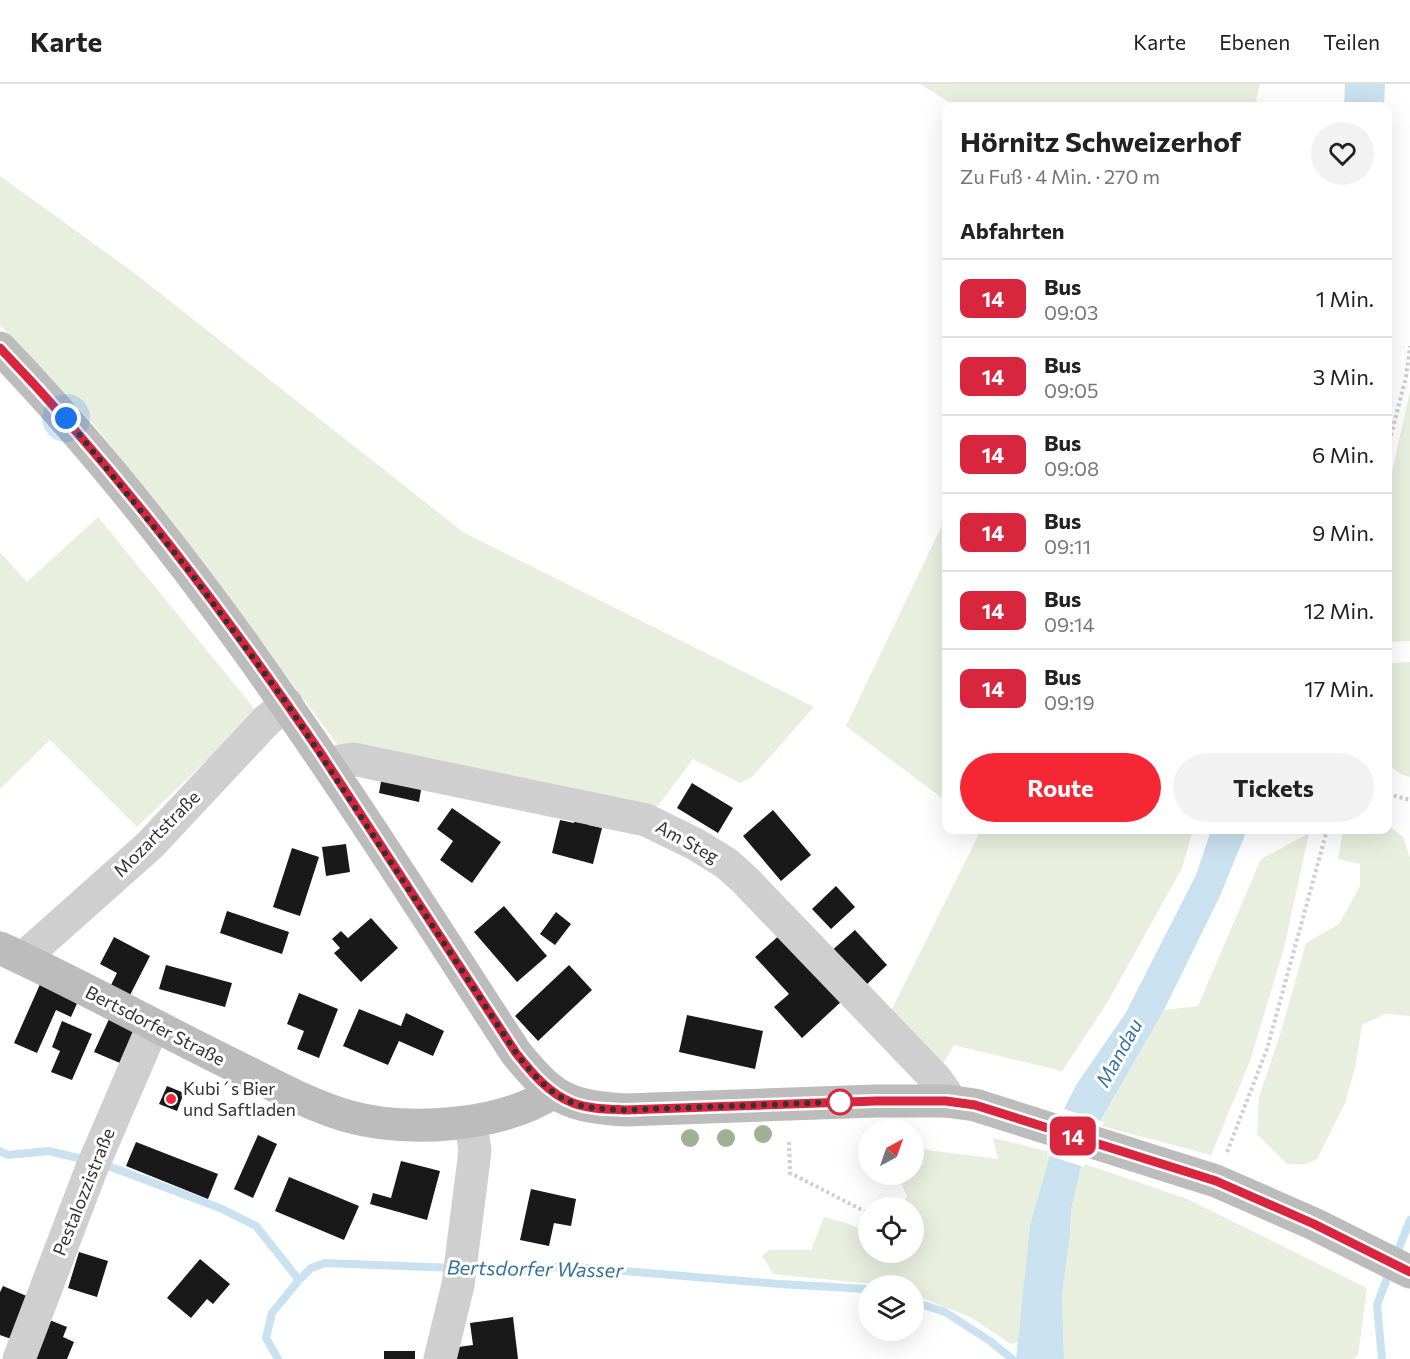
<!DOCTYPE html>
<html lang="de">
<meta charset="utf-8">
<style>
body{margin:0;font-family:Commissioner,sans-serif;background:#f2f2f2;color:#222;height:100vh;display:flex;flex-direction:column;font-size:22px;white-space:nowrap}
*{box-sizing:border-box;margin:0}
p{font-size:20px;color:#767676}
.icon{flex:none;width:33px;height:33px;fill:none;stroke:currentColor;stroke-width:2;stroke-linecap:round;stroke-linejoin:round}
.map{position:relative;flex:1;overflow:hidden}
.drawer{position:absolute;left:942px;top:18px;width:450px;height:732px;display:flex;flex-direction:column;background:#fff;border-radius:12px;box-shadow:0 6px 24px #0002}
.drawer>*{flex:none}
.badge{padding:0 12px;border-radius:9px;font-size:21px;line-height:39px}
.needle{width:39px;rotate:40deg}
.buttons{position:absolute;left:858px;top:1035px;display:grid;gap:12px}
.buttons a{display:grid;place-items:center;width:66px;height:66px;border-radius:50%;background:#fff;box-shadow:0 6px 24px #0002;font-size:30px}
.you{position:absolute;width:30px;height:30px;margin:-15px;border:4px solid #fff;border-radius:50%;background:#1a73e8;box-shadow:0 0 0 9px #1a73e833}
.map>.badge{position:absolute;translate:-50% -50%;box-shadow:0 0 0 3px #fff}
h2{padding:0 18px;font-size:22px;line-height:54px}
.round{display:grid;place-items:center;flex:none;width:63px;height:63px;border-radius:32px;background:#f2f2f2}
.overview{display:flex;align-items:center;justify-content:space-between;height:102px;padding:0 18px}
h1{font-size:28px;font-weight:700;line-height:45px}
.cta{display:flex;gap:12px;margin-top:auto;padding:12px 18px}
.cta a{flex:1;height:69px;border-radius:36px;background:#f52735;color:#fff;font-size:24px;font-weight:700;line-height:69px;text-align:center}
.cta a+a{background:#f2f2f2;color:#222}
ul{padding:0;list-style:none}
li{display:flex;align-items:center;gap:18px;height:78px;padding:0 18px;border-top:2px solid #e0e0e0}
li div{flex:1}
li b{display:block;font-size:22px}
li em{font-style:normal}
li .badge{min-width:66px;font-weight:700;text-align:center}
header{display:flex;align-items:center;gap:36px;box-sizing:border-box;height:84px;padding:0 30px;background:#fff;border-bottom:2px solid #e0e0e0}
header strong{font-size:28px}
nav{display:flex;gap:33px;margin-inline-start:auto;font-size:21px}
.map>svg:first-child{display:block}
</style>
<header>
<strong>Karte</strong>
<nav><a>Karte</a><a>Ebenen</a><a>Teilen</a></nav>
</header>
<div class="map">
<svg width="1410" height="1275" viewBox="0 0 1410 1275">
<rect width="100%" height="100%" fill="#fff"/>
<path fill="#e8efdf" d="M920 0H1260L1256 16 1262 22H955Z
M0 92 133 188 463 448 814 623 752 693 740 699 693 675 651 731 343 668 208 486 95 342 0 241Z
M1410 307V557L1388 558V406Z
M98 433 257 628 137 743 50 656 0 705V468L27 498Z
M946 433V717L846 642Z
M1410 578V693L1403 691 1388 681V579Z
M1388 741 1403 753 1410 774V932L1385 930 1362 941 1355 984 1345 1019 1317 1075 1306 1080H1287L1257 1050 1259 1013 1279 954 1306 859 1339 840 1360 802V780L1338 775 1343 746H1388Z
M981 746H1193L1182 784 1107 919 1062 987 954 961 938 988 887 935Z
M1309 749 1284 864 1250 977 1211 1071 1098 1041 1164 926 1198 922 1261 775Z
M993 1054 1051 1068 1030 1141 1018 1258 1011 1260 970 1233 914 1211V1202L882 1201 773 1190 762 1172 769 1166H811L824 1133 849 1140 868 1149V1168H914V1124L902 1123 907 1112 897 1091 914 1090V1060L927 1066 998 1075Z
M1082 1079 1187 1115 1367 1204 1358 1272 1353 1275H1064L1062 1211 1070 1151 1071 1126Z"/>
<path fill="#cae1f0" d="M1345 0H1385L1384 22H1344Z
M1211 746H1247L1220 812 1164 926 1098 1041 1082 1079 1071 1126 1070 1151 1062 1211 1064 1275H1016L1030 1141 1062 1029 1076 1001 1125 930 1196 791Z"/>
<path fill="#fff" d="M1061 1024 1104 1038 1084 1083 1047 1071Z"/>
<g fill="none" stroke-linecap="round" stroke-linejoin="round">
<path stroke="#cae1f0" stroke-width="8" d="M0 1067 8 1071 49 1067 82 1075
M103 1080 220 1124 256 1142 299 1196
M1395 1174 1410 1136
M467 1184 525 1187 564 1182 779 1200 868 1205
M914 1218 945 1228 990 1257 1012 1275
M278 1275 266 1254 272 1229 299 1196 311 1184 325 1179 455 1184
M1382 1275 1377 1221 1390 1186"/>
</g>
<path fill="#191919" d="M382 692 422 700 419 718 379 709Z
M692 699 733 724 718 749 677 724Z
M452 724 501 758 472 799 440 776 453 757 437 745Z
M773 726 811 771 781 797 743 752Z
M576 729 590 733 588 741 602 744 593 780 552 769 560 736 574 739Z
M346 760 350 788 326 792 322 763Z
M292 764 319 773 300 832 273 823Z
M836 802 855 823 831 845 812 825Z
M504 822 547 872 517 898 474 848Z
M227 827 289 848 282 870 220 849Z
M556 828 571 840 555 861 540 850Z
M371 834 398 864 361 898 334 869 340 864 332 855 341 847 348 854Z
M855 846 887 881 862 905 829 869Z
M782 849 843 916 802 954 774 923 789 910 755 873Z
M114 853 150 872 127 917 108 907 117 889 100 880Z
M166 881 232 899 225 923 159 905Z
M569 881 592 906 538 957 515 932Z
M41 898 79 915 71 933 56 926 37 969 14 959Z
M299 909 338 925 319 974 297 965 304 947 287 940Z
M359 925 401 942 406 929 444 947 433 972 399 957 388 981 343 962Z
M687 931 763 947 755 985 679 968Z
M109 935 135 946 120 979 94 968Z
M62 937 92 950 72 996 51 988 60 967 52 963Z
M167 1002 184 1009 177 1027 159 1020Z
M258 1051 277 1060 253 1114 234 1105Z
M136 1058 218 1090 208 1115 126 1082Z
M401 1077 440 1087 427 1136 370 1120 373 1109 391 1114Z
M289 1093 359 1122 344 1156 275 1127Z
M531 1105 576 1115 571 1142 554 1139 549 1162 520 1156Z
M79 1168 108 1177 97 1213 68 1204Z
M200 1175 230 1200 213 1220 207 1215 191 1234 167 1214Z
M3 1202 29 1213 11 1255 0 1251V1208Z
M513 1233 518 1275H452L451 1264 473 1261 470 1239Z
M47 1235 67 1243 63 1253 74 1258 67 1275H32Z
M384 1267H415V1275H384Z"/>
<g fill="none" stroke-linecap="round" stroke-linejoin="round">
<path stroke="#cfcfcf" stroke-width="4" stroke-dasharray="3 3" stroke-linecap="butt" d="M1388 363 1406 293 1410 262
M1388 710 1410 716
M789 1058 790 1089 868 1129
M1227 1068 1267 965 1327 746"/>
<path stroke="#cfcfcf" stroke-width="33" d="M330 684 340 677 353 675 646 736 695 760 726 779 745 796 935 994 946 1009V1017
M23 874 150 761 267 636 287 620
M19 1275 91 1086 153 942
M440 1275 458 1201 475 1067 471 1038"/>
<path stroke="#bcbcbc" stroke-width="33" d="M0 264C203 475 357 725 516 969 553 1014 566 1022 625 1026L876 1017H946L975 1021 1216 1097 1314 1140 1410 1188
M0 864C81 901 159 945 239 984 274 1001 309 1021 347 1032 408 1049 500 1043 554 1008"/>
</g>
<g fill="#a1b193">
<circle cx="763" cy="1050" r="9"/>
<circle cx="690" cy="1054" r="9"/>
<circle cx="726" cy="1054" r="9"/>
</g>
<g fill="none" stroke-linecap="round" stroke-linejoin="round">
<g stroke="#fff" stroke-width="14">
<path id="line" d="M0 264C119 388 223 526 320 668L516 969C531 988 549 1010 573 1019 589 1025 607 1025 625 1026L876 1017H946L975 1021 1216 1097 1314 1140 1410 1188"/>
</g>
<use href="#line" stroke="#d7263d" stroke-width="9"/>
<path stroke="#323232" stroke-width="6" stroke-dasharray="0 10.8" d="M66 334 190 488 287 620 516 969C531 988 549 1010 573 1019 589 1025 607 1025 625 1026L840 1018"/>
</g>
<circle fill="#f52735" stroke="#fff" stroke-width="2" cx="171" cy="1015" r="6"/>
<circle fill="#fff" stroke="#d7263d" stroke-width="3" cx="840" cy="1018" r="12"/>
<g text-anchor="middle" stroke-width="6" stroke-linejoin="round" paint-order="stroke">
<g font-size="18" fill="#323232" stroke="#fff">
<text transform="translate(157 750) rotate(-45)" y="6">Mozartstraße</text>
<text transform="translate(687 758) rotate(29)" y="6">Am Steg</text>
<text transform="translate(155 942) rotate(27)" y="6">Bertsdorfer Straße</text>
<text transform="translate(84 1108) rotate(-68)" y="6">Pestalozzistraße</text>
</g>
<g font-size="18" fill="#323232" stroke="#fff" text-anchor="start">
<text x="183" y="1011">Kubi´s Bier<tspan x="183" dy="21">und Saftladen</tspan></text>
</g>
<g font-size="20" font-style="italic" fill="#37749d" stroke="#fff">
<text transform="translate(1119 969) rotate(-61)" y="7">Mandau</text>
<text transform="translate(535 1185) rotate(1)" y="7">Bertsdorfer Wasser</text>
</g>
</g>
</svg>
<div class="buttons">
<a><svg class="needle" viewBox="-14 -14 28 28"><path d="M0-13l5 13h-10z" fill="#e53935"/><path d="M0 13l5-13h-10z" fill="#767676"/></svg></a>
<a><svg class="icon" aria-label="locate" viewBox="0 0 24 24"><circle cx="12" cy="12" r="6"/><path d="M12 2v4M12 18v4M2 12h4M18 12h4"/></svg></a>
<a><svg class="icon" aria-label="layers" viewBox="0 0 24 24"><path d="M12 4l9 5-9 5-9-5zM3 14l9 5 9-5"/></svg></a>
</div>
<div class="you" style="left:66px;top:334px"></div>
<b class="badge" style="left:1073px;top:1052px;background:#d7263d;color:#fff">14</b>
<section class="drawer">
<div class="overview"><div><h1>Hörnitz Schweizerhof</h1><p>Zu Fuß · 4 Min. · 270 m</p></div><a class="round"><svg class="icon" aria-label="heart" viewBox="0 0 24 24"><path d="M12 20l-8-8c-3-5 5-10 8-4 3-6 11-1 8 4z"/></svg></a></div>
<h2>Abfahrten</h2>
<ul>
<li><span class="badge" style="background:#d7263d;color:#fff">14</span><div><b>Bus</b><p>09:03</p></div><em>1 Min.</em></li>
<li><span class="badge" style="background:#d7263d;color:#fff">14</span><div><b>Bus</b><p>09:05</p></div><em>3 Min.</em></li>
<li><span class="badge" style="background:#d7263d;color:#fff">14</span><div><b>Bus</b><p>09:08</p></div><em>6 Min.</em></li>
<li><span class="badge" style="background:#d7263d;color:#fff">14</span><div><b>Bus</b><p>09:11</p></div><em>9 Min.</em></li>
<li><span class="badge" style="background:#d7263d;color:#fff">14</span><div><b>Bus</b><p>09:14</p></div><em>12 Min.</em></li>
<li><span class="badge" style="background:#d7263d;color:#fff">14</span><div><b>Bus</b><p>09:19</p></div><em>17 Min.</em></li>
</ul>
<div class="cta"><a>Route</a><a>Tickets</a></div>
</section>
</div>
